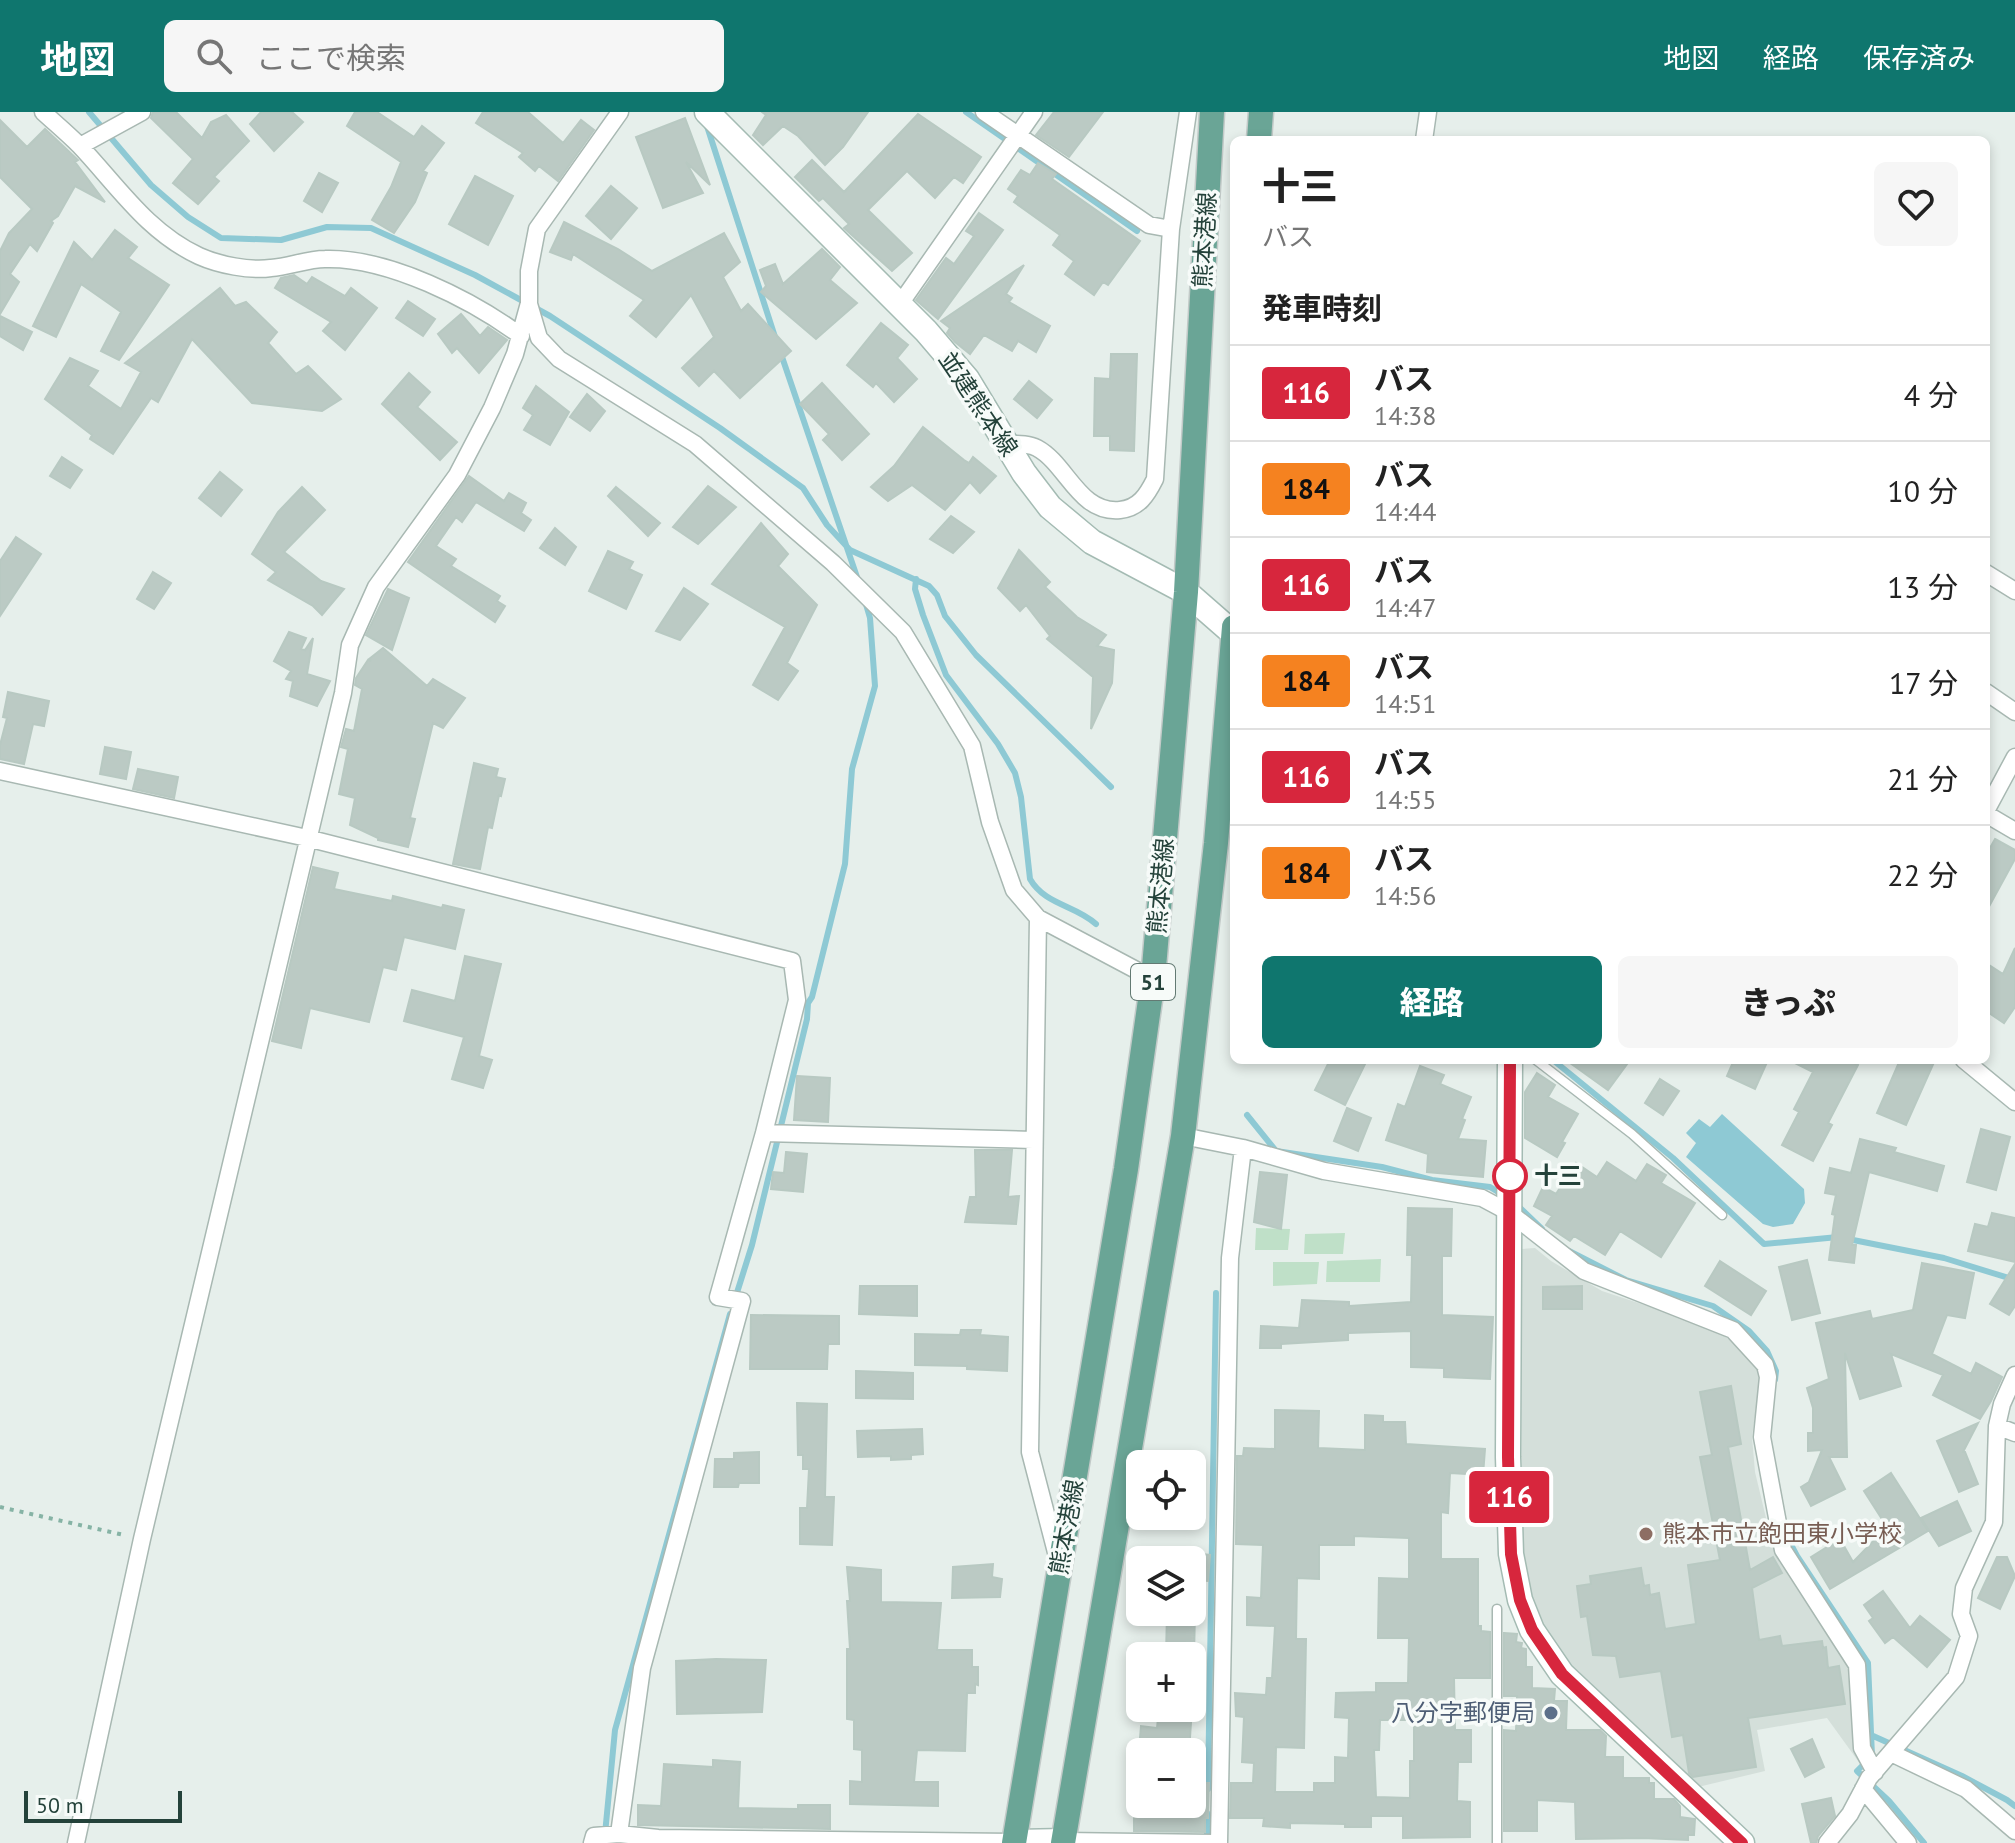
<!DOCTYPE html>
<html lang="ja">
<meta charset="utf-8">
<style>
body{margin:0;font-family:"PT Sans","Noto Sans JP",sans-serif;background:#f6f6f6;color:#222;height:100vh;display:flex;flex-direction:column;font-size:30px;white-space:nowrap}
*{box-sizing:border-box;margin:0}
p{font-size:26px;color:#767676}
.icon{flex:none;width:44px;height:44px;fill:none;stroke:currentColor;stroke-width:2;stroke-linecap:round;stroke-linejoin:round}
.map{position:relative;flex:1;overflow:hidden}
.panel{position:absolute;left:1230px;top:24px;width:760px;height:928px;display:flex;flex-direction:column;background:#fff;border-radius:12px;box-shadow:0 4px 12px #0003}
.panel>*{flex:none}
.badge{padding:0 16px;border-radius:6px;font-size:28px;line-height:52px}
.controls{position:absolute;left:1126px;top:1338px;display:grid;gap:16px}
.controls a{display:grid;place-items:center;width:80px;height:80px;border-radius:12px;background:#fff;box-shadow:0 4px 12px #0003;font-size:40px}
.scale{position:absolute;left:24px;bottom:20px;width:158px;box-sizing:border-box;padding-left:8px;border:4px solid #24423a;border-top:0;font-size:22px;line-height:28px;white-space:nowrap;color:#24423a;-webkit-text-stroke:6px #f7fbf9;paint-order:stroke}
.map>.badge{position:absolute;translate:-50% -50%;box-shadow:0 0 0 4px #fff}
h2{padding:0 32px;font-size:30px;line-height:72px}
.round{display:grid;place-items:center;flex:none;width:84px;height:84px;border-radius:12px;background:#f6f6f6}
.headline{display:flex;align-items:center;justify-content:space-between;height:136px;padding:0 32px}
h1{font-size:38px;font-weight:800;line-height:60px}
.button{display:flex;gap:16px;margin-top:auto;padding:16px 32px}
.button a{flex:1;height:92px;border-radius:12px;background:#0f766e;color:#fff;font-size:32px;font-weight:800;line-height:92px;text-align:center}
.button a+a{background:#f6f6f6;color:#222}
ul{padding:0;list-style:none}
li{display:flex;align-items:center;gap:24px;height:96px;padding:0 32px;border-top:2px solid #e0e0e0}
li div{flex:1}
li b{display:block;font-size:30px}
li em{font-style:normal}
li .badge{min-width:88px;font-weight:700;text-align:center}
header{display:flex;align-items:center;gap:48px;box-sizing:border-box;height:112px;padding:0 40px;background:#0f766e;color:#fff}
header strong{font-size:38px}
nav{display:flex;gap:44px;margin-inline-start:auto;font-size:28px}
.search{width:560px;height:72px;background:#f6f6f6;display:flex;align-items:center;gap:20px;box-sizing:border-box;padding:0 28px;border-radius:12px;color:#767676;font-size:30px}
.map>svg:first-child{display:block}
</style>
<header>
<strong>地図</strong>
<div class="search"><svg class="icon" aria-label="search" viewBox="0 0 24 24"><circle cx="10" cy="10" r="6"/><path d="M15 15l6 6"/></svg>ここで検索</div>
<nav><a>地図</a><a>経路</a><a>保存済み</a></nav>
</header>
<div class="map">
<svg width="2015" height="1731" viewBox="0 0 2015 1731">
<rect width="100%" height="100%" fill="#e6efeb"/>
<path fill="#d4dfda" d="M1535 1136 1551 1149 1602 1179 1711 1215 1740 1235 1756 1253 1760 1267 1752 1325 1755 1360 1766 1406 1775 1441 1844 1546 1849 1559 1855 1641 1866 1660 1827 1606 1757 1618 1765 1659 1698 1675 1584 1573 1553 1533 1535 1498 1524 1462 1522 1438 1521 1137Z"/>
<path fill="#bfe0c8" d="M1256 1116 1290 1117 1288 1138H1255Z
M1345 1121 1343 1142H1304L1305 1122Z
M1381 1147 1380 1170H1326L1327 1149Z
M1273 1150H1319L1317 1172 1273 1174Z"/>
<path fill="#8ec9d4" d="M1722 1002 1804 1077 1805 1091 1793 1112 1773 1115 1763 1112 1686 1045 1696 1031 1686 1021 1699 1007 1710 1015Z"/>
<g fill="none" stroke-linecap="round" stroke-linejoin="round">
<path stroke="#8ec9d4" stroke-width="6" d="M89 0 151 73 188 105 221 126 281 128 327 115 371 116 475 163 550 204 720 316 803 376 827 413 850 438 929 474 937 483 945 504 976 543 1111 675
M966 0 1137 119
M706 11 775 225
M780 239 859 471
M916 467 915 477 923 503 946 563 998 632 1015 661 1021 685 1030 767C1045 793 1075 793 1096 812
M1553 948 1673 1046 1764 1132 1838 1125 1944 1146 2015 1168
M1247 1003 1276 1039 1382 1055 1432 1068 1490 1075 1503 1083
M1515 1091 1542 1117
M1569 1139 1626 1168 1713 1194 1749 1219 1767 1239 1776 1259 1775 1268
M735 1187 752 1133 807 907 808 891 812 885 845 752 852 657 875 574 870 506 865 489
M1787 1425 1797 1444 1868 1551 1872 1644 1857 1659 1889 1689 1924 1731
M1871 1623 1962 1664 2007 1688 2015 1694
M1208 1677 1216 1181
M605 1722 615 1618 730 1202
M1207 1729V1701"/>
</g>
<path fill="#bbcac4" stroke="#b8c9c2" stroke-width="2" fill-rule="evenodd" d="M153 0H176L202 26 211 10 226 3 249 29 214 65 219 69 198 92 173 71 193 47 151 6Z
M261 0H292L303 10 274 39 250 12Z
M355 0H377L414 25 422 14 444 31 423 59 427 61 415 90 394 121 372 108 391 75 401 50 347 14Z
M483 0H528L563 31 581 8 594 18 558 69 539 54 535 59 519 45 523 41 476 11Z
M762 0H868L843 35 825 53 798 24 783 14 763 33 753 23 766 3Z
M1054 0H1103L1069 45 1036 23Z
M918 2 981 45 963 71 954 65 935 86 907 59 868 98 912 141 892 159 844 116 849 112 823 86 819 89 795 65 812 48 844 80Z
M685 6 710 73 686 50 703 81 663 96 636 25Z
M0 8 27 35 45 17 78 48 75 50 105 90 75 74 58 104 51 109 53 111 37 139 30 132 10 162 19 170 0 202V139L9 121 32 97 0 65Z
M1038 51 1056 62 1052 67 1140 129 1108 173 1103 170 1094 183 1065 162 1074 149 1053 133 1060 123 1014 90 1018 84 1008 77 1021 58 1030 63Z
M319 61 338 71 322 100 304 89Z
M475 64 513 84 488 133 449 112Z
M611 74 637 96 611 127 586 104Z
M979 101 1003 118 938 207 916 188 946 146 954 152 974 124 966 119Z
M564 110 618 137 652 159 724 121 740 150 723 165 741 199 748 192 791 239 740 286 714 259 699 274 682 256 714 225 691 183 656 225 630 204 644 188 573 142 571 148 550 140Z
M115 118 137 135 128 146 169 173 119 248 101 239 121 200 81 172 56 225 33 214 74 130 92 148Z
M822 137 840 155 830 168 857 191 816 227 761 180 766 174 760 158 775 152 783 172Z
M1024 153 1006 182 1012 186 1009 190 1050 214 1036 240 1018 229 1012 239 984 223 970 242 955 230 947 221 950 216 941 209Z
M294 163 307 172 312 165 345 184 351 176 377 196 345 238 323 219 331 210 275 176 281 166Z
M220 176 235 194 246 190 277 220 268 231 296 262 308 254 341 287 322 299 252 291 192 227 158 290 151 286 113 342 90 327 92 323 45 287 70 246 98 259 88 274 121 297 141 260 125 251Z
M408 189 435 207 423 224 396 206Z
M461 202 480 224 488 215 507 228 479 261 457 236 452 241 438 222Z
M0 204 32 220 23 238 0 224Z
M881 211 908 233 897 246 917 267 894 290 876 271 873 275 847 253Z
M1111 242H1137L1134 339 1110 338V324H1094L1095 266 1110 267Z
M409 261 430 280 417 295 457 330 440 348 382 292Z
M1029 269 1052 288 1037 306 1014 287Z
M822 271 869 322 842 348 823 328 829 322 800 292Z
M536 274 569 300 550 333 524 318 533 303 523 296Z
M587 282 605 299 590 319 570 305Z
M923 315 964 348 969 351 973 345 996 364 980 381 970 370 945 398 912 373 888 389 871 375 894 354Z
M62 345 82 358 70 376 50 364Z
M220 360 242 378 221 404 199 386Z
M469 364 504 389 509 381 526 391 521 401 531 408 524 419 476 390 462 410 456 405 436 434 456 447 451 454 500 484 497 489 505 494 495 510 408 450Z
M708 374 736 395 698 432 673 415Z
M302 375 325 398 284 440 321 469 344 477 322 503 313 494 268 468 276 460 252 442 278 400Z
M616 375 660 411 648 424 608 384Z
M951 404 974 420 953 441 930 427Z
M761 411 788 442 778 454 817 493 787 551 798 559 778 588 753 573 785 515 712 472Z
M555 416 576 435 565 453 540 436Z
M16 425 41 442 0 504V449Z
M1019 438 1050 470 1045 475 1077 505 1106 523 1097 534 1114 538 1112 571 1091 617 1093 565 1047 527 1050 524 1026 493 1020 499 998 476Z
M608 439 633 450 629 457 642 463 626 497 589 479Z
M153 460 171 471 154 497 137 487Z
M684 476 708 492 680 528 656 519Z
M388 477 409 486 392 538 366 523Z
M289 520 306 526 301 537 305 538 313 526 307 562 330 569 317 594 290 584 293 569 286 567 291 559 274 549Z
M383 536 427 574 433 567 465 586 443 616 433 611 410 706 415 707 408 735 378 728V726L350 713 355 686 339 682 348 637 341 635 346 617 354 619 362 577 355 573 356 566 368 548 371 549 369 547Z
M8 580 49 589 44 614 33 612 24 652 0 647V633L7 606 3 605Z
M105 635 131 640 126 667 100 662Z
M474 651 498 657 496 665 505 667 501 684 499 683 492 716 488 715 480 757 453 752Z
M138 657 178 665 174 686 133 677Z
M1995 727 2015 738V747L1986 800V743Z
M313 755 338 761 334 777 392 789 393 784 442 796 443 793 464 798 455 837 404 825 396 858 383 855 369 910 310 896 301 936 272 929Z
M2015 836V895L2004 911 1986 899V851L2003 862Z
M465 844 501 852 479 944 492 948 483 976 452 967 464 925 404 909 412 878 455 889Z
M1330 948H1367L1345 993 1315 978Z
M1566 948H1630L1608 978Z
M1734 948H1768L1755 977 1727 964Z
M1789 948H1848L1858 953 1828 1011 1832 1013 1813 1049 1782 1033 1799 1000 1794 997 1813 960Z
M1900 948H1935L1906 1013 1877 1001Z
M1420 954 1444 963 1440 972 1471 985 1462 1007 1465 1008 1458 1027 1486 1029 1483 1065 1427 1060 1428 1042 1386 1028 1398 992 1405 995Z
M1537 961 1555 973 1548 985 1578 1002 1562 1030 1565 1031 1557 1045 1525 1026V980Z
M797 964 830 966 828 1010 794 1008Z
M1660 967 1679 979 1663 1003 1645 991Z
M1347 996 1371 1006 1358 1039 1334 1029Z
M1981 1017 2010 1025 1996 1078 1967 1070Z
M1860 1027 1896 1036 1894 1040 1944 1054 1937 1079 1869 1060 1852 1133H1856L1854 1151 1829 1148 1835 1103 1832 1102 1836 1083 1825 1081 1830 1056 1851 1061Z
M975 1038H1012L1008 1085 1019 1084 1016 1112 965 1110 970 1085H976Z
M786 1040 807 1042 803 1080 771 1077 773 1060 784 1061Z
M1607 1050 1636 1069 1647 1052 1666 1063 1661 1071 1695 1091 1661 1145 1620 1119 1605 1143 1574 1124 1570 1129 1546 1113 1552 1104 1534 1094 1543 1075 1556 1082 1576 1051 1597 1065Z
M1260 1060 1287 1063 1281 1117 1254 1110Z
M1408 1096 1452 1097 1451 1144H1442V1203L1493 1205 1490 1267 1444 1265V1256L1411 1255V1219L1348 1221V1228L1281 1232V1236H1260L1261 1214 1299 1216 1302 1188 1349 1190V1194L1411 1190 1412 1143H1407Z
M1992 1101 2015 1106V1150L1968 1139 1975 1112 1988 1115Z
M1807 1148 1820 1201 1792 1208 1779 1155Z
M1720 1149 1766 1179 1751 1203 1705 1174Z
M1922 1151 1974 1161 1965 1206 1947 1203 1932 1242 1971 1262 1976 1251 2002 1265 1991 1289 1980 1307 1933 1283 1943 1263 1891 1242 1901 1274 1860 1287 1845 1241 1847 1345H1829L1845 1377 1811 1394 1801 1375 1809 1370 1822 1338 1808 1339V1321H1813V1296L1807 1276 1829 1267 1816 1211 1870 1199 1872 1207 1913 1198Z
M2015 1152V1194L2009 1203 1990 1192Z
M860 1174H917V1204L859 1202Z
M1582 1174V1197H1543V1175Z
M751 1203 839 1204V1232H828L827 1257H750Z
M961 1218H981L980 1223 1008 1225 1007 1259 967 1257V1254L915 1253V1222L960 1223Z
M856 1259 913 1261V1287L856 1286Z
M1731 1274 1741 1332 1728 1335 1750 1458 1773 1445 1782 1461 1752 1476 1759 1528 1780 1524 1782 1534 1822 1529 1823 1536 1826 1535 1828 1556 1839 1554 1845 1592 1748 1606 1756 1655 1693 1665 1689 1661 1683 1623 1672 1625 1661 1559 1620 1565 1616 1544 1593 1543 1587 1504 1581 1505 1577 1474 1591 1472 1590 1464 1641 1456 1644 1474 1649 1473 1650 1483 1659 1481 1665 1517 1696 1512 1688 1453 1720 1448 1700 1345 1712 1343 1700 1280Z
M797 1291 827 1292 825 1385H834L832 1433 800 1432V1396H807L809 1357H803V1343H798Z
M1275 1298 1319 1299 1318 1336 1365 1338V1303L1383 1304V1310H1405L1406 1332 1485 1337 1483 1363 1450 1361 1448 1401 1441 1400V1447H1478V1514H1481V1519L1490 1520V1566H1454L1455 1618H1471V1650H1458L1457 1689 1470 1690V1725L1403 1726V1704H1371V1715H1345V1712L1290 1711V1716L1263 1714 1264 1706H1230L1231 1671H1253L1254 1651 1242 1650 1244 1605 1236 1604 1235 1581 1266 1583 1267 1566H1272L1275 1514 1247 1513V1485L1261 1486 1263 1433 1236 1432 1237 1344H1243L1244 1336 1275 1337ZM1354 1424 1409 1426V1467L1379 1466 1378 1526H1409L1408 1571H1376V1580L1336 1581 1335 1605 1349 1606 1348 1646 1335 1645V1671H1314V1680H1275L1276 1635 1304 1636 1306 1527H1296L1297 1466 1319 1467V1433H1354ZM1380 1608H1414V1649H1410V1686L1376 1685 1374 1638H1379Z
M1978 1311 1963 1340H1965L1978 1372 1959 1380 1937 1329Z
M922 1317 923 1342 911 1343V1347L891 1348V1344L858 1345 857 1319Z
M759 1340V1371H739L738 1375H714L715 1347H734V1341Z
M1891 1361 1928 1419 1830 1477 1811 1445 1840 1427 1853 1450 1887 1415 1864 1379Z
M1957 1389 1971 1419 1939 1434 1921 1406Z
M1192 1441 1210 1443 1208 1469 1192 1468Z
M1997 1445H2007L2015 1464 2000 1497 1978 1486Z
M993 1452 992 1465 1002 1467 1000 1485 952 1486 953 1455Z
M847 1455 881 1458V1490L941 1491 937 1538H972V1555H978V1573L975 1572V1581H967L965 1639 917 1638 914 1670H938V1694L850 1692V1669L862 1670V1638L854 1637V1608L847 1607V1537H850L847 1489H850Z
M1883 1479 1910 1516 1920 1504 1950 1528 1927 1555 1893 1525 1885 1531 1869 1509 1873 1506 1864 1493Z
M1167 1500H1195L1194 1544H1166Z
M1504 1521 1517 1522 1516 1530 1522 1531 1521 1536 1526 1537V1555H1532V1576L1555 1577 1554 1589H1567L1566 1618H1600L1606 1624 1605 1645H1623V1666H1649V1671H1654V1687H1674L1680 1694V1705L1695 1707 1694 1723H1688V1728L1643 1726 1576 1727 1575 1690 1537 1688V1719H1504V1618L1516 1619 1517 1584H1504Z
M716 1547 766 1548 762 1600 677 1602 676 1549Z
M1159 1596H1192L1189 1640 1139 1638 1141 1614 1157 1616Z
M1812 1627 1824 1655 1805 1665 1791 1637Z
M713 1648 740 1650 738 1696 798 1697V1693H830V1717L638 1713V1693L661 1694 664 1652 713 1655Z
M1192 1671H1209L1208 1706H1205V1720L1134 1719V1692H1192Z
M1831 1686 1835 1704 1818 1724 1816 1731H1811L1802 1692Z"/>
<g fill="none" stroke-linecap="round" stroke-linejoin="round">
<g stroke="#a8b8b2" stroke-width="11">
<path id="lane" d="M1536 948 1632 1022 1722 1103
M1497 1731V1497"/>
</g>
<g stroke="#a8b8b2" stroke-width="19">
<path id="street" d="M43 0C55 11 68 22 79 33 117 73 147 120 199 144 219 153 250 159 271 156 289 155 307 147 325 147 388 145 472 188 521 224
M984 0 1149 113 1171 117
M1424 28 1428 0
M80 34 142 0
M529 192 539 226 559 247 695 332 833 451 903 520 972 634 990 710 1014 778 1038 806 1153 867
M900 192 1034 0
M1006 332C1017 332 1028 331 1037 336 1067 352 1079 402 1120 398 1139 396 1147 383 1155 367L1171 117 1188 0
M1986 461 2015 479
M1986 580 2015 600
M0 659 307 726 792 849 797 888 764 1021 718 1185 742 1189 642 1556 619 1722
M1986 699 2015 645
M1986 702 2015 719
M1038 806 1030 1340 1057 1444
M1964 948 2015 990
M764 1021 1033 1028
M1183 1024 1243 1036 1324 1059 1482 1086 1510 1101 1584 1159 1733 1218 1765 1253 1768 1265 1762 1325 1783 1438 1857 1553 1862 1636 1875 1660
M1997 1314 2015 1321
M1891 1641 1966 1677 2015 1719
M1863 1677 1908 1731
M1064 1729 1214 1731
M76 1731 142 1427 343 581 350 533 376 475 457 363 492 296 515 242 529 191V159L537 117 620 0
M592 1731 594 1724 619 1722 658 1726 1014 1730
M1219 1731 1230 1146 1243 1036
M1827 1731 1850 1702 1869 1666 1956 1565 1969 1524 1961 1502 1964 1476 1994 1410 1997 1314 2002 1292 2015 1263"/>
</g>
<g stroke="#a4bbb3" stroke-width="27">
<path id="secondary" d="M707 0 926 219 967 267 1024 361 1050 395 1092 430 1186 480 1234 522
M1510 948 1508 1345 1511 1442 1520 1488 1532 1518 1562 1562 1742 1731
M1014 1730 1064 1729"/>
</g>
<g stroke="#c2cac8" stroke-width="27">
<path id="primary" d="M1259 28 1261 0
M1014 1731 1126 1057 1153 867 1186 480 1212 0
M1063 1731 1183 1024 1216 731 1234 515"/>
</g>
<path stroke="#86b3a5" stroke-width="4" stroke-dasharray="4 6" stroke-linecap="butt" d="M0 1395 124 1423"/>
<use href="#lane" stroke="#fff" stroke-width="8"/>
<use href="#street" stroke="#fff" stroke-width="16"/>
<use href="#secondary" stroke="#fff" stroke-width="24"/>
<use href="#primary" stroke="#6aa596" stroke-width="24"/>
</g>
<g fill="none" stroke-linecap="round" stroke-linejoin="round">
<g stroke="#fff" stroke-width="18">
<path id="line" d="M1510 948 1508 1345 1511 1442 1520 1488 1532 1518 1562 1562 1742 1731"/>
</g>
<use href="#line" stroke="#d7263d" stroke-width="12"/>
</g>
<circle fill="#fff" stroke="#d7263d" stroke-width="4" cx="1510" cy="1064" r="16"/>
<circle fill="#8d6e63" stroke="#f7fbf9" stroke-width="3" cx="1646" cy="1422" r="8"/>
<circle fill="#5c6f8a" stroke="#f7fbf9" stroke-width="3" cx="1551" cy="1601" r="8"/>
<g text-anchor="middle" stroke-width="7" stroke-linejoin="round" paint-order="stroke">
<rect fill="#f7fbf9" stroke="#637a73" stroke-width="2" x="1131" y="852" width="44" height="36" rx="6"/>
<g font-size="22" font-weight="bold" fill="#24423a">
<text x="1153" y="878">51</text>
</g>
<g font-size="24" fill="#24423a" stroke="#f7fbf9">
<text transform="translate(1205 128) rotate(-87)" y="8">熊本港線</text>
<text transform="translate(978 292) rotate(56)" y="8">並建熊本線</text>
<text transform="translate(1161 774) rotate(-85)" y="8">熊本港線</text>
<text transform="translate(1067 1415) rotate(-80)" y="8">熊本港線</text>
</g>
<g font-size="24" font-weight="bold" fill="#24423a" stroke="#f7fbf9" text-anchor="start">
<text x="1534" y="1072">十三</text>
</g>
<g font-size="24" fill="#785e54" stroke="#f7fbf9" text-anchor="start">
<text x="1662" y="1430">熊本市立飽田東小学校</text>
</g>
<g font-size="24" fill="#4e5e75" stroke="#f7fbf9" text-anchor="end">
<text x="1535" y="1609">八分字郵便局</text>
</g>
</g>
</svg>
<div class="controls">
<a><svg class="icon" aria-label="locate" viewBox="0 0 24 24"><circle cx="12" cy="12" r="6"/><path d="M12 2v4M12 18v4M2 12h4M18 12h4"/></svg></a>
<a><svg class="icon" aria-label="layers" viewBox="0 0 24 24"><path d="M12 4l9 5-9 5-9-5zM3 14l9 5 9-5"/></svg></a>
<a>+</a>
<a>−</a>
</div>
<div class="scale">50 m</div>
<b class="badge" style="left:1509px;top:1385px;background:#d7263d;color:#fff">116</b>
<section class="panel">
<div class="headline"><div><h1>十三</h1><p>バス</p></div><a class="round"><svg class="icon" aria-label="heart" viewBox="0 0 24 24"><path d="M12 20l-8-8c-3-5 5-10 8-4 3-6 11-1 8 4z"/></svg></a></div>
<h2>発車時刻</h2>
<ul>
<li><span class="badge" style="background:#d7263d;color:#fff">116</span><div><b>バス</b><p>14:38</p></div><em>4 分</em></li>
<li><span class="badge" style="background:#f58220;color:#111">184</span><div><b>バス</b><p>14:44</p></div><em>10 分</em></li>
<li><span class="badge" style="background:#d7263d;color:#fff">116</span><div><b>バス</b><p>14:47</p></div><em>13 分</em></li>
<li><span class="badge" style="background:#f58220;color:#111">184</span><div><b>バス</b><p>14:51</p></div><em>17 分</em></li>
<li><span class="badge" style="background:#d7263d;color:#fff">116</span><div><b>バス</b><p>14:55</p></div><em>21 分</em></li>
<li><span class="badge" style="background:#f58220;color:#111">184</span><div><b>バス</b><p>14:56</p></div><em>22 分</em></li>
</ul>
<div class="button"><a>経路</a><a>きっぷ</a></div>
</section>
</div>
